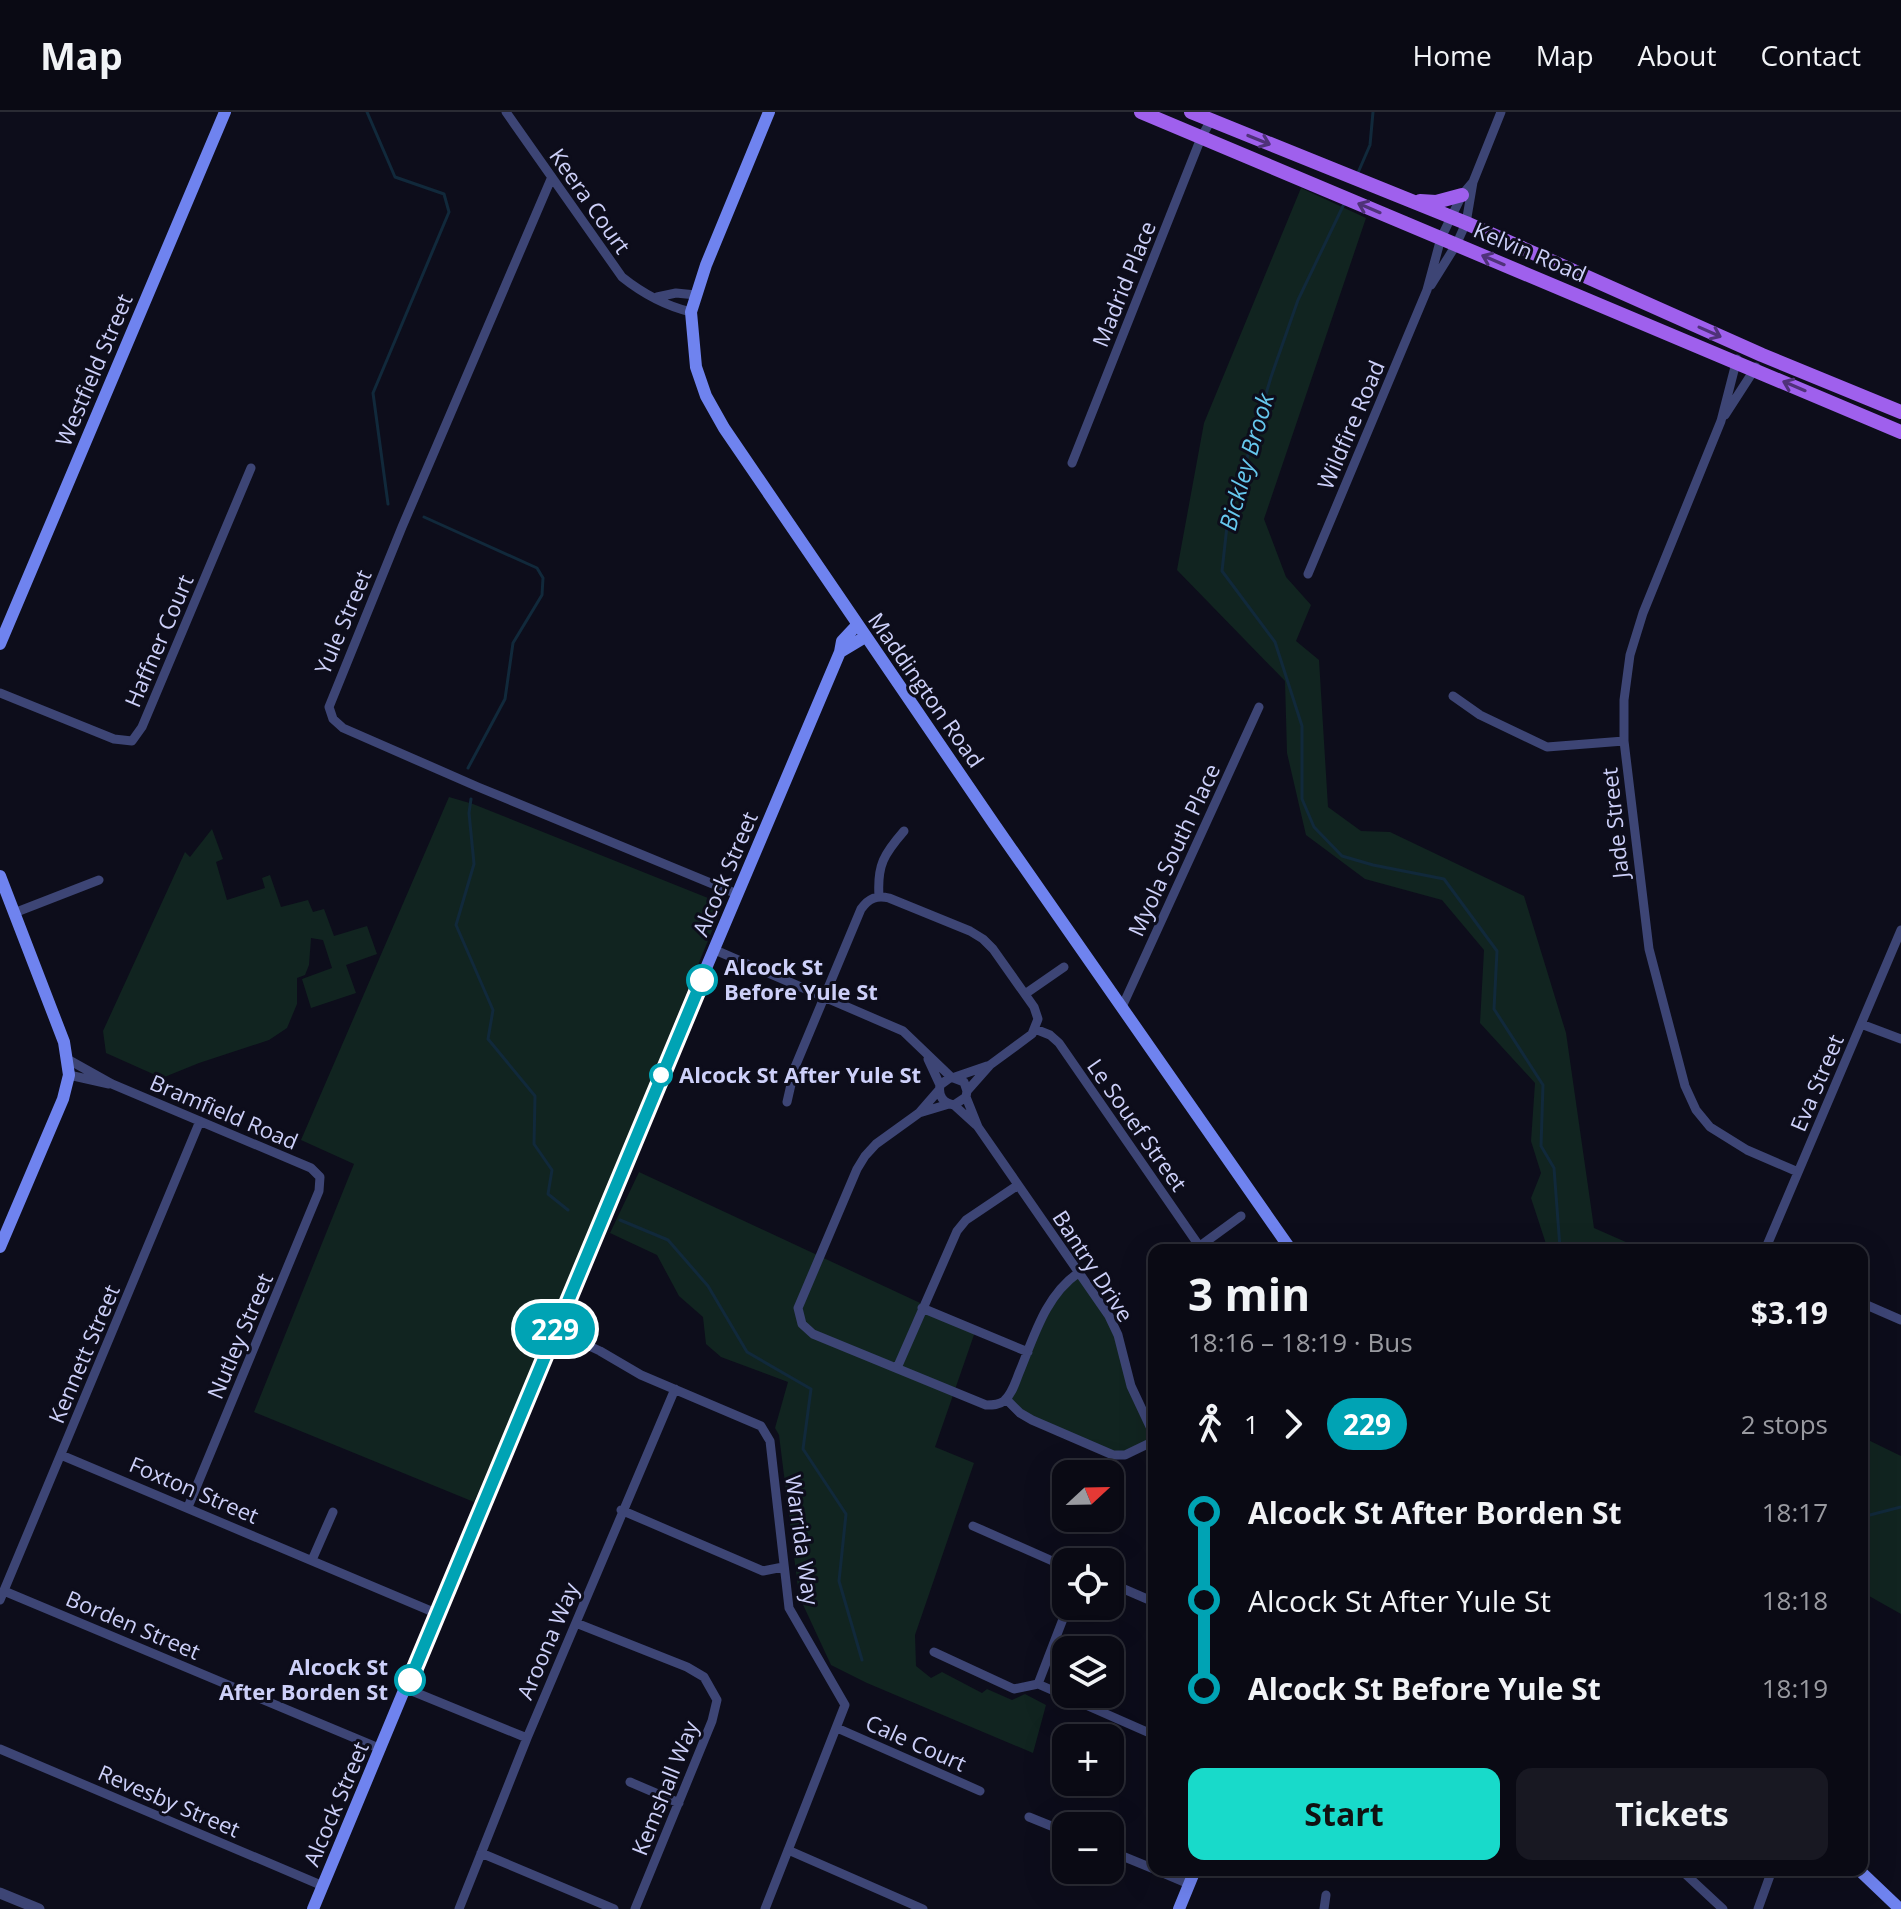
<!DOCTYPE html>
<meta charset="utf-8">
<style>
body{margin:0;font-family:"Open Sans",sans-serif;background:#181822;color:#f1f3f6;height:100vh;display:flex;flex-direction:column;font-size:30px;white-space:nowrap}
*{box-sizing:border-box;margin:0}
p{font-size:26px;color:#999aa0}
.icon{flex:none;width:44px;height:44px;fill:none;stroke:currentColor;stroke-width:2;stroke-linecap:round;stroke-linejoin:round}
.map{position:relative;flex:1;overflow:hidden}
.drawer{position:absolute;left:1148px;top:1132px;width:720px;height:632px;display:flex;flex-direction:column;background:#0a0a14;border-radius:16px;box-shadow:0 8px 32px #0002,0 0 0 2px #2a2b34}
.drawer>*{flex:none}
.badge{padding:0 16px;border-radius:26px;font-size:28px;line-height:52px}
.needle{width:52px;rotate:68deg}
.buttons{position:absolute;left:1052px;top:1348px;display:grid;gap:16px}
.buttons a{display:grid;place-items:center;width:72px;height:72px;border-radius:16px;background:#0a0a14;box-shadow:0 8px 32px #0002,0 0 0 2px #2a2b34;font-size:40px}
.map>.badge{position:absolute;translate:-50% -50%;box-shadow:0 0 0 4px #fff}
.legs{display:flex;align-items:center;gap:12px;height:88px;padding:0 40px;font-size:26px}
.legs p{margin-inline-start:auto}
.overview{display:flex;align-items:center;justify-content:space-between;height:136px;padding:0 40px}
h1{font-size:44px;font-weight:700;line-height:60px}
.cta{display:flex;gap:16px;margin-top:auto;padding:16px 40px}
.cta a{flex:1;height:92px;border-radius:16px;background:#18daca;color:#111;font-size:32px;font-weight:700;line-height:92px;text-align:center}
.cta a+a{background:#181822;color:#f1f3f6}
ul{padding:0 40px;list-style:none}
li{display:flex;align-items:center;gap:28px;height:88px;font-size:30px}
li i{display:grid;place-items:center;width:12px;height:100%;margin:0 10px;background:currentColor}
li i::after{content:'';width:20px;height:20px;margin:-10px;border:6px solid;border-radius:50%;background:#0a0a14}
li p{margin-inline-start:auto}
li:first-child i{background:linear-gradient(#0000 50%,currentColor 0)}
li:last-child i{background:linear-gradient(currentColor 50%,#0000 0)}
header{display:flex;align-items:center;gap:48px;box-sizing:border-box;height:112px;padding:0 40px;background:#0a0a14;border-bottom:2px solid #2a2b34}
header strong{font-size:38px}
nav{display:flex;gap:44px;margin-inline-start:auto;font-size:28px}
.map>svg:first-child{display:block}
</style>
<header>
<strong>Map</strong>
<nav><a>Home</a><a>Map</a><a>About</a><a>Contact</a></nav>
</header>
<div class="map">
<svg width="1901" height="1797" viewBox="0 0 1901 1797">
<rect width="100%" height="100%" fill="#0d0d1b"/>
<path fill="#112420" d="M1301 76 1366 106 1264 407 1286 465 1311 493 1296 529 1319 548 1328 695 1361 719 1390 720 1524 784 1566 921 1594 1116 1644 1138H1548L1531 1086 1541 1061 1531 1029 1535 971 1480 911 1484 838 1442 788 1365 767 1306 723 1287 641 1285 569 1177 458 1204 311Z
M449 685 473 692 723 792 546 1224 474 1390 254 1300 354 1052 301 1028Z
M212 717 223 747 216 750 227 788 265 776 262 766 270 763 281 795 308 788 313 800 324 797 334 824 367 814 377 842 346 853 356 881 311 896 302 867 332 856 323 828 311 826 309 853 305 863 297 866V892L287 916 269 928 199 951 162 966 106 941 103 919 185 740 190 745Z
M639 1060 976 1217 935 1335 974 1351 915 1523 916 1554 931 1566 942 1560 982 1581 987 1577 1012 1588 1025 1582 1046 1593 1033 1641 867 1571 831 1553 799 1484 779 1323 775 1316 788 1270 721 1245 706 1232 703 1205 679 1184 657 1143 610 1121Z
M1078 1161 1115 1216 1154 1329 1125 1343 1102 1338 1016 1298 1006 1287 1041 1209Z
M1862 1325 1901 1344V1502L1862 1480Z"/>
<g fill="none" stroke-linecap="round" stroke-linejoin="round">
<path stroke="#11293b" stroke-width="3" d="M367 0 395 65 444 82 449 100 373 281 388 392
M1357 63 1370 33 1373 0
M1344 92 1298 188 1271 265 1227 414 1222 459 1275 530 1302 614V687L1314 715 1342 744 1373 753 1444 767 1497 839 1494 897 1543 973 1541 1034 1554 1056 1560 1136 1566 1138
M424 405 537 456 543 466 542 483 513 531 505 587 468 656
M471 687 469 701 474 752 456 813 493 898 488 927 535 984 534 1032 552 1058 548 1082 568 1098
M620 1108 668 1128 708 1174 747 1240 811 1277 803 1337 846 1402 839 1469 862 1548
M1862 1399 1866 1404 1901 1395"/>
<path stroke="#3d4575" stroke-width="9" d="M506 0 622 165C642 181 666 194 691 200
M551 67 402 415 329 595 333 607 343 616 478 675 737 782
M1431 173 1456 133 1466 111 1473 70 1501 0
M657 185 676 181 696 183
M1737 247 1721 309 1643 501 1630 543 1624 588V629L1649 837 1685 974 1696 998 1710 1015 1747 1038 1798 1060
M1725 303 1756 255
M1072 351 1201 26 1211 8
M1308 462 1427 178 1441 126 1462 83 1473 70
M0 581 114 627 132 629 142 615 251 356
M1453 584 1480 603 1547 635 1624 629
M879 784C877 753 884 742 904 719
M14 801 99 768
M715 838 903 919 951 965
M1025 882 1064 855
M1122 895 1259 595
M1861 912 1901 927
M1035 917 1050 923 1059 931 1202 1138
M928 947 940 973
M69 948 112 972 311 1056 320 1065 319 1079 188 1395
M69 963 109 972
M955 965 987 954
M939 978 919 1001 876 1032 865 1044 857 1057 798 1196 802 1212 813 1222 986 1293C993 1293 999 1293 1004 1289 1012 1282 1015 1271 1019 1261 1034 1225 1045 1184 1078 1161
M966 985 954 993C943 991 938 984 940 973L951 965 964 970 967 979 966 985 978 1015 1109 1204 1118 1223 1131 1274 1154 1323
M787 990 795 955 861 797C869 786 877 783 889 786L970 819 983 827 993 837 1034 895 1038 907 1032 922 990 953 967 979
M954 993 976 1013
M919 1001 949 992
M1200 1134 1241 1104
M1765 1138 1901 818
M1862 1191 1901 1208
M922 1196 1028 1240
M555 1218 600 1239 641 1263 761 1314 770 1329 789 1496 845 1593 765 1797
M897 1256 957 1119 966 1108 1018 1073
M1006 1287 1020 1301 1032 1308 1113 1343H1125L1154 1329
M61 1343 438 1502
M621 1398 763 1459 783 1455
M973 1414 1066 1455
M312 1448 333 1400
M1110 1471 1154 1490
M4 1479 381 1637
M0 1488 200 1009
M1068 1494 1038 1572 1154 1623
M576 1511 687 1555 704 1565 717 1588 712 1609 635 1797
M934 1540 1014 1577 1038 1572
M407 1577 527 1626
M837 1616 980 1679
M0 1637 323 1774
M630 1670 679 1691
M1029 1705 1066 1720
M788 1738 923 1797
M1110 1739 1154 1757
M481 1741 614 1797
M1156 1758 1189 1772
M1681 1758 1723 1797
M459 1797 527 1626 675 1277
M1324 1797 1326 1783
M1758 1797 1772 1758"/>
<path stroke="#3d4575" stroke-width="11" d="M0 1781 39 1797"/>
<path stroke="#6f83ef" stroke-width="12" d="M769 0 706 153 691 200 696 255 706 284 724 316 994 712 1291 1138
M0 532 225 0
M840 540 865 525
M0 764 64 930 69 963 63 987 0 1135
M1859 1758 1900 1797
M313 1797 634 1026 840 540 842 529 857 513
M1179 1797 1195 1758"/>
<path stroke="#9f60ed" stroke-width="14" d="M1141 0 1901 320
M1191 0 1466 111 1762 243 1901 300
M1420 89 1436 90 1462 83"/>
</g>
<defs><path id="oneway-shaft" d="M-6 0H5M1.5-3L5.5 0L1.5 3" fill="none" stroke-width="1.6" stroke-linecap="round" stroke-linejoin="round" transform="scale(2)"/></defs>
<g stroke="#4f3279">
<use href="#oneway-shaft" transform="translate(1259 28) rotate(22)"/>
<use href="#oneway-shaft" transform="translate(1369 96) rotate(-157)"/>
<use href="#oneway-shaft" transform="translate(1493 148) rotate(-157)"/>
<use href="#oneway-shaft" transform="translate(1710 220) rotate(24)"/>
<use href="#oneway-shaft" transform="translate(1794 274) rotate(-157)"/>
</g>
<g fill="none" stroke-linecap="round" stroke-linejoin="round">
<g stroke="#fff" stroke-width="18">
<path id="line-1" d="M410 1568 702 868"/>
</g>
<use href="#line-1" stroke="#00a3b4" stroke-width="12"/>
</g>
<g fill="#fff" stroke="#00a3b4" stroke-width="4">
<circle cx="702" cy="868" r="14"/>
<circle cx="661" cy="963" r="10"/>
<circle cx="410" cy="1568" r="14"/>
</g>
<g text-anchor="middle" stroke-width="6" stroke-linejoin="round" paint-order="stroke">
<g font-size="22" fill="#cdd0f9" stroke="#0d0d1b">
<text transform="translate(590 89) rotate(55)" y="8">Keera Court</text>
<text transform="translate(1530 140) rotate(23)" y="8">Kelvin Road</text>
<text transform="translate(1124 172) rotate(-68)" y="8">Madrid Place</text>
<text transform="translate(94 258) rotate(-67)" y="8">Westfield Street</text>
<text transform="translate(1351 313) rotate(-67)" y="8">Wildfire Road</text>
<text transform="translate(343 510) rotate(-67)" y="8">Yule Street</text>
<text transform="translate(159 529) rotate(-67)" y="8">Haffner Court</text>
<text transform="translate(926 578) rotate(55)" y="8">Maddington Road</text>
<text transform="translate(1615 711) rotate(-96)" y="8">Jade Street</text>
<text transform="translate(1174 738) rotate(-65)" y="8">Myola South Place</text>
<text transform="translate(725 762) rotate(-67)" y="8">Alcock Street</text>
<text transform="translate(1817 971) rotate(-67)" y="8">Eva Street</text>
<text transform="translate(224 1000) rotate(23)" y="8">Bramfield Road</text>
<text transform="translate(1137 1013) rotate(55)" y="8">Le Souef Street</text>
<text transform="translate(1093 1154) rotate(57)" y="8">Bantry Drive</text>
<text transform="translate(240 1224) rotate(-67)" y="8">Nutley Street</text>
<text transform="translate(84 1242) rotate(-67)" y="8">Kennett Street</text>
<text transform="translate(194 1378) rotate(23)" y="8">Foxton Street</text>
<text transform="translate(802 1428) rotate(82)" y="8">Warrida Way</text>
<text transform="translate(133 1513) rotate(23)" y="8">Borden Street</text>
<text transform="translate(548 1529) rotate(-67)" y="8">Aroona Way</text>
<text transform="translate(916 1631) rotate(24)" y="8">Cale Court</text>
<text transform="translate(665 1676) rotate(-68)" y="8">Kemshall Way</text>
<text transform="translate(169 1689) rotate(23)" y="8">Revesby Street</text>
<text transform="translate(336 1692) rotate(-67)" y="8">Alcock Street</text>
</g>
<g font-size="22" font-weight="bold" fill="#cdd0f9" stroke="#0d0d1b" text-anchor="start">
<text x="724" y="863">Alcock St<tspan x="724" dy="25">Before Yule St</tspan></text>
<text x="679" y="971">Alcock St After Yule St</text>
<text x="388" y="1563" text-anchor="end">Alcock St<tspan x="388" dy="25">After Borden St</tspan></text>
</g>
<g font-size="24" font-style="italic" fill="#66c8ee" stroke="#0d0d1b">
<text transform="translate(1247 350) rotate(-74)" y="8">Bickley Brook</text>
</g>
</g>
</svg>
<div class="buttons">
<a><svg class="needle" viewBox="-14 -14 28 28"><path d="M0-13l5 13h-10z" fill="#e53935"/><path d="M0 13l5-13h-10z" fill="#999aa0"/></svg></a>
<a><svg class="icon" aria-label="locate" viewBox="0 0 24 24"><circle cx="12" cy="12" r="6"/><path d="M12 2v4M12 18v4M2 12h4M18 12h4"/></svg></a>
<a><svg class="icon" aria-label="layers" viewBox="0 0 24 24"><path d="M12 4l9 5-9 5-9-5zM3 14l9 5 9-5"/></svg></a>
<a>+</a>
<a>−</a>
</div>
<b class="badge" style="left:555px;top:1217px;background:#00a3b4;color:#fff">229</b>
<section class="drawer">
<div class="overview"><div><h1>3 min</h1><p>18:16 – 18:19 · Bus</p></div><b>$3.19</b></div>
<div class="legs"><svg class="icon" aria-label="walk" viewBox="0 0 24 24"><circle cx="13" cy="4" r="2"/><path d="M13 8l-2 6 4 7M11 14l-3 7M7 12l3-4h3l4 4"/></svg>1<svg class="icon" aria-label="forward" viewBox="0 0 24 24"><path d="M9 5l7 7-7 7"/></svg><b class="badge" style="background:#00a3b4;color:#fff">229</b><p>2 stops</p></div>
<ul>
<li><i style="color:#00a3b4"></i><b>Alcock St After Borden St</b><p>18:17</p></li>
<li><i style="color:#00a3b4"></i><span>Alcock St After Yule St</span><p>18:18</p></li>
<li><i style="color:#00a3b4"></i><b>Alcock St Before Yule St</b><p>18:19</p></li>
</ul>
<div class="cta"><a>Start</a><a>Tickets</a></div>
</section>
</div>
